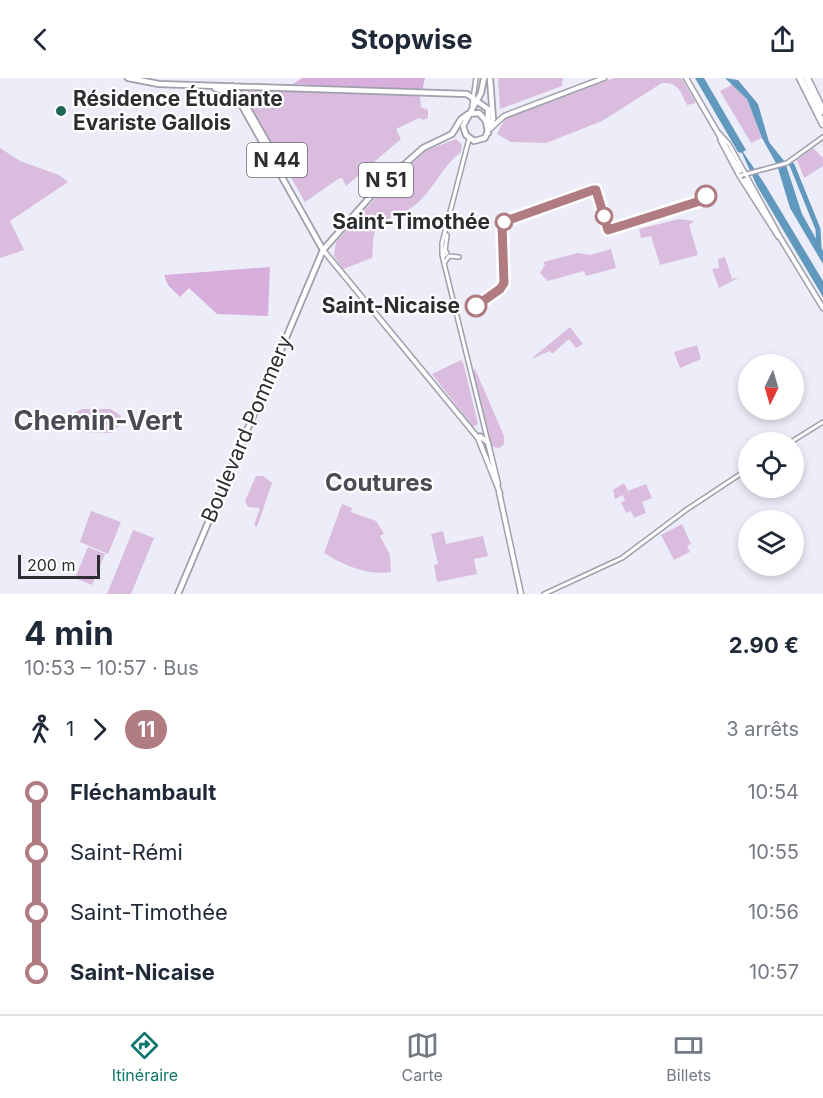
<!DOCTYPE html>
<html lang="fr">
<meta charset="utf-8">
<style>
body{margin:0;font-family:Inter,sans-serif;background:#f2f2f3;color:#1f2937;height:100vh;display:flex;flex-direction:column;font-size:22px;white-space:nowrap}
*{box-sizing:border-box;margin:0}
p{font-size:20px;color:#747a83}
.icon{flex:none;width:33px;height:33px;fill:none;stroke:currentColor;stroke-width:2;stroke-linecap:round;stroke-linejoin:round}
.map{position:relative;height:516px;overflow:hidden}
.details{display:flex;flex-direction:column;background:#fff;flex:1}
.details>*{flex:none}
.badge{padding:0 12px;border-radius:20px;font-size:21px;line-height:39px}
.needle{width:39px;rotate:185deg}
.fabs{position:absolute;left:738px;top:276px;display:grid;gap:12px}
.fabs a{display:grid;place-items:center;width:66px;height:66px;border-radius:50%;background:#fff;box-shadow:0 3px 9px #0003;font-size:30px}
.scale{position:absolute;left:18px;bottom:15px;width:82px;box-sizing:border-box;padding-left:6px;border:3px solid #2d2d31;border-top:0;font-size:16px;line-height:21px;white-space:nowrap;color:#2d2d31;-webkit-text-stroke:4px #fff;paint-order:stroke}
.map>.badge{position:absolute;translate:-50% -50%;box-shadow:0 0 0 3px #fff}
.legs{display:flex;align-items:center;gap:9px;height:66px;padding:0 24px;font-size:20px}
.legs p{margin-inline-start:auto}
.head{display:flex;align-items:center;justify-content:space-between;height:102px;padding:0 24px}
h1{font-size:33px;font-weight:700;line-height:45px}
ul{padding:0 24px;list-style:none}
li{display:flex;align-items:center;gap:21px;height:60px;font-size:22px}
li i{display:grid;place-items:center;width:9px;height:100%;margin:0 8px;background:currentColor}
li i::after{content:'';width:15px;height:15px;margin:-8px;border:4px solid;border-radius:50%;background:#fff}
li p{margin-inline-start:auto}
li:first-child i{background:linear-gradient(#0000 50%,currentColor 0)}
li:last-child i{background:linear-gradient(currentColor 50%,#0000 0)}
header{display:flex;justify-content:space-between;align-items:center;height:78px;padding:0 24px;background:#fff;font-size:27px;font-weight:700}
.dock{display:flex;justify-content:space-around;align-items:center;height:84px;border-top:2px solid #e0e1e3;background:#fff;font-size:16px;color:#747a83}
.dock a{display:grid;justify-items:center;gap:3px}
.dock .on{color:#0f766e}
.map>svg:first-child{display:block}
</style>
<header><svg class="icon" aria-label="back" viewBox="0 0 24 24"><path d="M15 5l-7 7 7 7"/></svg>Stopwise<svg class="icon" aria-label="share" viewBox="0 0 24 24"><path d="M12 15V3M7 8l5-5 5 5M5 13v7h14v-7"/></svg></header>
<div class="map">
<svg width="823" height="516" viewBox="0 0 823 516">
<rect width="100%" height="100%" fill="#ecedf8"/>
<path fill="#dabcde" d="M498 0H563L562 8 500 31Z
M614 0H681L696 25 687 27C681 15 679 4 662 5L602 43 546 65 511 64 497 56 505 41Z
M733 6 747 21 762 60 751 65 720 13Z
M248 12 420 18 421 29 428 32V40L423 42 419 40 396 51 401 61 346 108 342 100 338 101 305 124 245 20Z
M456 61 462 67 461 74C441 89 432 116 411 130 402 137 386 139 378 148 371 157 374 170 372 180L343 191 334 178 336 164 381 114 427 72Z
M0 70 20 83 59 97 68 104 10 143 24 172 0 180Z
M813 70 823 80V88L804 100 797 82Z
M679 141 694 143 689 147 698 177 660 187 651 158 641 160 639 151Z
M611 171 616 190 586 198 584 193 548 203 540 195 545 187 543 184 578 175 590 177Z
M725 179 732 201 740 199 719 210 712 191 719 190 718 181Z
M570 249 583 266 576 270 569 261 552 276 550 273 531 281Z
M697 267 701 281 680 290 674 274Z
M463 281 461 284H463L478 346 473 349 432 296Z
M475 291 504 358V366L500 370 493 369 489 364 473 292Z
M82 331H111L121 338V346L111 355 79 354 74 351 71 344 74 335Z
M256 398H263L272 405 257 449 254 447 260 430 248 429 245 423Z
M624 405 628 413 646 406 652 420 642 424 646 435 634 440 631 433 626 435 621 424 625 423 623 417 615 421 613 412Z
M342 426 352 430 351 434 376 443 384 456 380 458 390 477 391 494C368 498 343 487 324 475Z
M91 433 121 444 108 476 80 464Z
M682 446 691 466 687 468 690 474 674 482 661 457Z
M133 452 154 460 131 516H107Z
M443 453 446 466 483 458 488 478 474 481 477 496 437 504 434 487 438 486 431 456Z
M88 469 105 476 92 507 75 500Z"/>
<path fill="#d8aedd" d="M302 0H425L422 13 293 6Z
M270 189 268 238 217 236 189 210 180 219 168 207 164 197Z"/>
<path fill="#6198bd" d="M695 0H704L746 72 743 74 764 105 823 203V219L757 108 742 75 738 74Z
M725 0 738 2 758 26 769 64 785 84 802 136 823 173V186L790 130 777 87 762 60 747 21Z"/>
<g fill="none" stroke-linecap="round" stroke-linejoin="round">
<path stroke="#6198bd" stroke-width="5" d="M792 87 818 151 819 170"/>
<g stroke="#9fa0ab" stroke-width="6">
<path id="tertiary" d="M472 28 476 0
M719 55 729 66 777 153
M720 62 739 98 778 159
M739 98 787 85 823 59
M445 172 447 175 444 178 442 175Z
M445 173 447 157
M442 175V165L469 61
M442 177 488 364
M445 184 449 178 459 179
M791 364 823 344
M544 516 622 480 686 432 748 391"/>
</g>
<g stroke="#9fa0ab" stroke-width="7">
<path id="secondary" d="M686 0 740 93
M490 51 504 38 604 0
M745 102 823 230
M323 172 478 360 500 415
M478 360 480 358 488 365 498 406
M499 414 521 516"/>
</g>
<g stroke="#9fa0ab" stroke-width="8">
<path id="primary" d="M128 0 159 6 467 16 488 31V50
M484 0 481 15 463 48 466 57 474 63 485 60 493 41 490 0
M232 8 239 15 285 96
M215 10 230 15 242 28 323 172
M178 516 323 172 378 110 423 70 452 56 461 41 468 36 479 35 486 43 488 55"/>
</g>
<g stroke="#9fa0ab" stroke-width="9">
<path id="motorway" d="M800 0 823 46
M807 0 823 33"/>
</g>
<use href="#tertiary" stroke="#fff" stroke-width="3"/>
<use href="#secondary" stroke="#fff" stroke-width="4"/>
<use href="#primary" stroke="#fff" stroke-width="4.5"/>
<use href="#motorway" stroke="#fff" stroke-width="6"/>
</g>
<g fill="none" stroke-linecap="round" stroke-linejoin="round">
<g stroke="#fff" stroke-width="14">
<path id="line-1" d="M476 228 500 211 504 205 502 146 506 143 593 112H596L608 152 700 123 706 118"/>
</g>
<use href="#line-1" stroke="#b07c81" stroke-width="9"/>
</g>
<circle fill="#226657" stroke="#fff" stroke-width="2" cx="61" cy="33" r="6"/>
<g fill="#fff" stroke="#b07c81" stroke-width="3">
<circle cx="706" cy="118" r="10"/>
<circle cx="604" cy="138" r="8"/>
<circle cx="504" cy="144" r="8"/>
<circle cx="476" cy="228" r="10"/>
</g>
<g text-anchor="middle" stroke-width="4.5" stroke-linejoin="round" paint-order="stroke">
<g fill="#fff" stroke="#6c6c6f" stroke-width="1.5">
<rect x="247" y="65" width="60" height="34" rx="4.5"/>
<rect x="359" y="85" width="54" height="34" rx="4.5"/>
</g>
<g font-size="20" font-weight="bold" fill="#2d2d31">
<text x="277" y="89">N 44</text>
<text x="386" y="109">N 51</text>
</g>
<g font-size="21" font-weight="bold" fill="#2d2d31" stroke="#fff" text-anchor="start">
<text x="73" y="28">Résidence Étudiante<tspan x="73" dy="24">Evariste Gallois</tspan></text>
</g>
<g font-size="21" font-weight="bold" fill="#2d2d31" stroke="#fff" text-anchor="end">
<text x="490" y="151">Saint-Timothée</text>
<text x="460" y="235">Saint-Nicaise</text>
</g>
<g font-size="21" fill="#2d2d31" stroke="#fff">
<text transform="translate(247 351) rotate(-67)" y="7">Boulevard Pommery</text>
</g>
<g font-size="24" font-weight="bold" fill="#4a4b54" stroke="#fff">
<text x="379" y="413">Coutures</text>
</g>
<g font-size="27" font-weight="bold" fill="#4a4b54" stroke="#fff">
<text x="98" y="352">Chemin-Vert</text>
</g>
</g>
</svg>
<div class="fabs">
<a><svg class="needle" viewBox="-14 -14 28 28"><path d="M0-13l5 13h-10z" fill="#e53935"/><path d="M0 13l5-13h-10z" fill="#747a83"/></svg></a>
<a><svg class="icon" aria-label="locate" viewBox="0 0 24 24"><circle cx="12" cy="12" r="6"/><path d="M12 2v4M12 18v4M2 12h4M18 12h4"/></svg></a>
<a><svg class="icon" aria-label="layers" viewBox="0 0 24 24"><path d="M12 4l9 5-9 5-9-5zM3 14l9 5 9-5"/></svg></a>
</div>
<div class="scale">200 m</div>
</div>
<section class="details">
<div class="head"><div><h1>4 min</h1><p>10:53 – 10:57 · Bus</p></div><b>2.90 €</b></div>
<div class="legs"><svg class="icon" aria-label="walk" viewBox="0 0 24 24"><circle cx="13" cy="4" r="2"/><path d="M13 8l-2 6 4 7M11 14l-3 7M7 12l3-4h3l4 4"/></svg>1<svg class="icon" aria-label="forward" viewBox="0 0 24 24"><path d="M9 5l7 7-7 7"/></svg><b class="badge" style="background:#b07c81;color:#fff">11</b><p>3 arrêts</p></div>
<ul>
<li><i style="color:#b07c81"></i><b>Fléchambault</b><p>10:54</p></li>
<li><i style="color:#b07c81"></i><span>Saint-Rémi</span><p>10:55</p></li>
<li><i style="color:#b07c81"></i><span>Saint-Timothée</span><p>10:56</p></li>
<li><i style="color:#b07c81"></i><b>Saint-Nicaise</b><p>10:57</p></li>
</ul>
</section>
<nav class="dock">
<a class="on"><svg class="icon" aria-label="directions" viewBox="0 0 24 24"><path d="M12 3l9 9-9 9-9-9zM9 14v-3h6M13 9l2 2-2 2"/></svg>Itinéraire</a>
<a><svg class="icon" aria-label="map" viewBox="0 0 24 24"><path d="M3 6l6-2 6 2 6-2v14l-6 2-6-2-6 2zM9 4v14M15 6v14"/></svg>Carte</a>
<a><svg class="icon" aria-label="tickets" viewBox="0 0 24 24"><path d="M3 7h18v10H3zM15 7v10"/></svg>Billets</a>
</nav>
